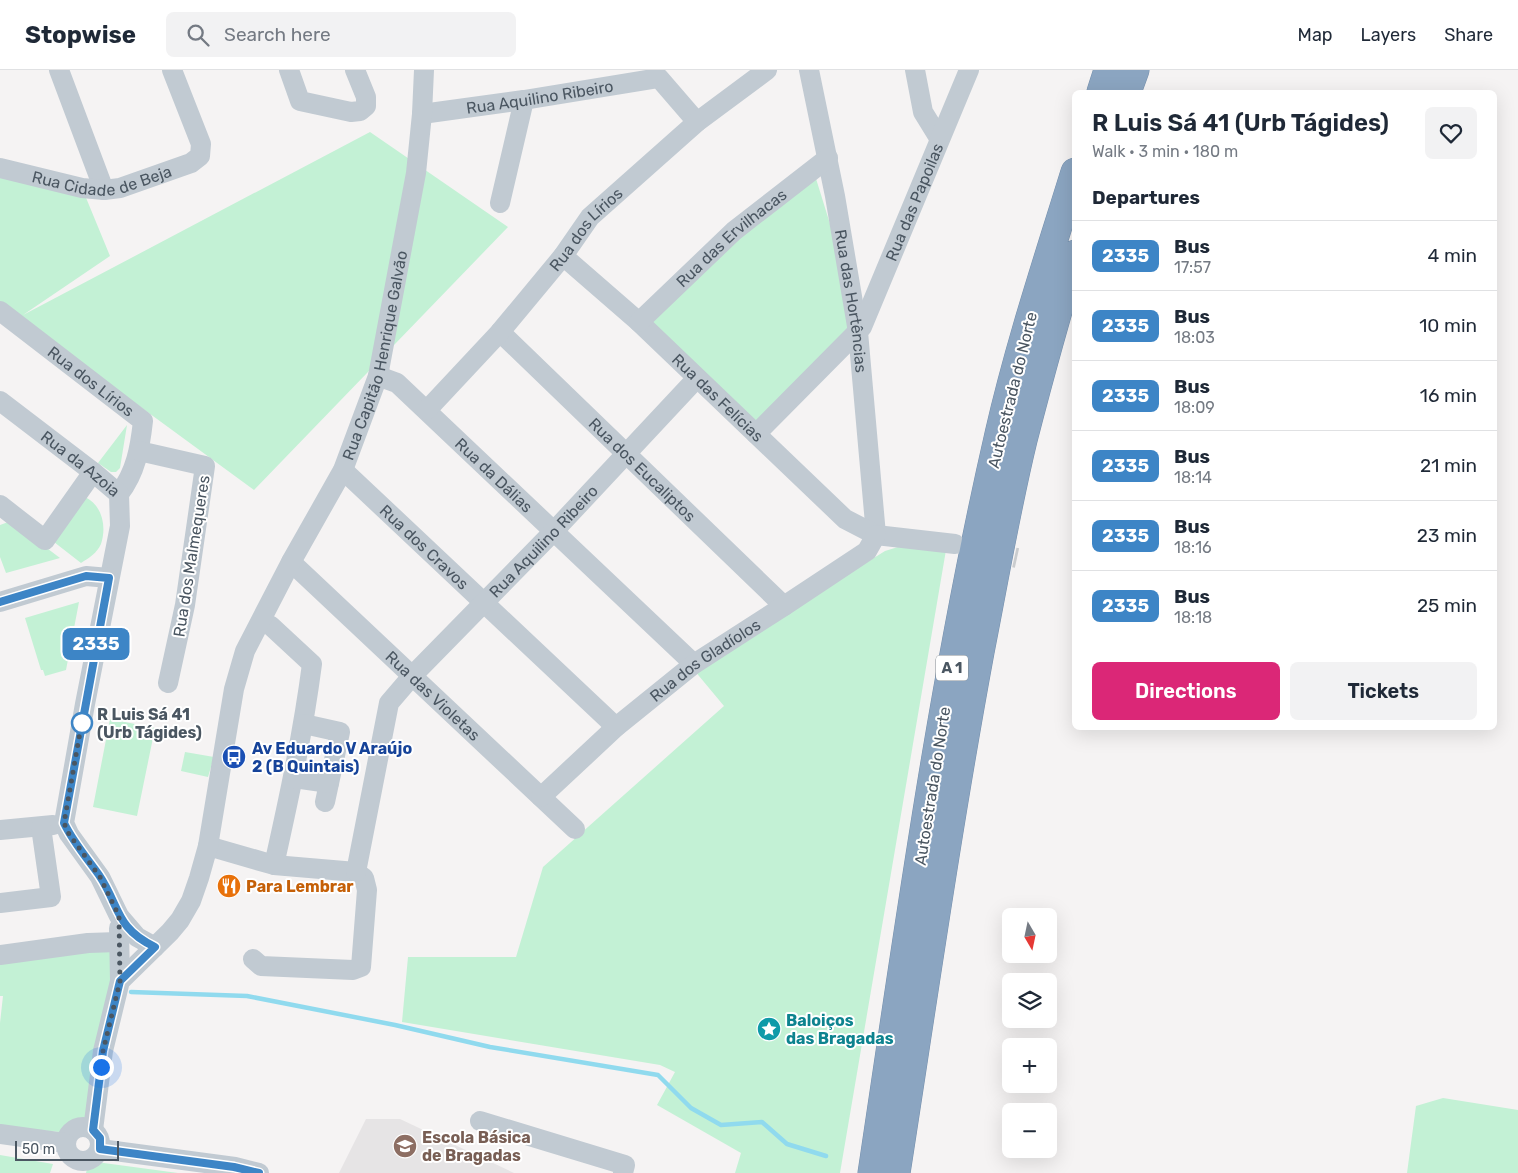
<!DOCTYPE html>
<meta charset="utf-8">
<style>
body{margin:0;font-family:Rubik,sans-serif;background:#f2f2f3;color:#1f2937;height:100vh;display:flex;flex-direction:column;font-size:19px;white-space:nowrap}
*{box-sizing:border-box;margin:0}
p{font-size:16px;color:#747a83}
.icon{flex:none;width:28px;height:28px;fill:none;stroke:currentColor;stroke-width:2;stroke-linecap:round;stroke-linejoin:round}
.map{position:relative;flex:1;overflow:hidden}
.sheet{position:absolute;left:1072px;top:20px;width:425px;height:640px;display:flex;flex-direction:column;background:#fff;border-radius:8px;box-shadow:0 5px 20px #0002}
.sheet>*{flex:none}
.badge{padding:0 10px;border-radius:8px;font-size:18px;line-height:32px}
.needle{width:32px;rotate:171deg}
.controls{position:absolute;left:1002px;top:838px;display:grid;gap:10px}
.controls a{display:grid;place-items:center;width:55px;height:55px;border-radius:8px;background:#fff;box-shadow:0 5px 20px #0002;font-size:25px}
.scale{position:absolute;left:15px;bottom:12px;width:104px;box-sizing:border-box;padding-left:5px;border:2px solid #4a5661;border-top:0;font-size:14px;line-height:18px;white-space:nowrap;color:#4a5661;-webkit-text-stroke:4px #fff;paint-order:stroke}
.you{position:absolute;width:25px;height:25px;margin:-12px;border:4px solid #fff;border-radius:50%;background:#1a73e8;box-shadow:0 0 0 8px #1a73e833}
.map>.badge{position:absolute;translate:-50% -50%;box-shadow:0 0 0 2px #fff}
h2{padding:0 20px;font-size:19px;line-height:45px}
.round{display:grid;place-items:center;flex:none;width:52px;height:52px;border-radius:8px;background:#f2f2f3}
.overview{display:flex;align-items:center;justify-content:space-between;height:85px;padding:0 20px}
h1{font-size:24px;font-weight:600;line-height:38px}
.cta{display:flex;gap:10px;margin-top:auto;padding:10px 20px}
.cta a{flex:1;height:58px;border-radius:8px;background:#db2777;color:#fff;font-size:20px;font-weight:600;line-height:58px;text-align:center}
.cta a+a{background:#f2f2f3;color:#1f2937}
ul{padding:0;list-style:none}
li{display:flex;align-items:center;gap:15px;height:70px;padding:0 20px;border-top:1px solid #e0e1e3}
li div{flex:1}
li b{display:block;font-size:19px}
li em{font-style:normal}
li .badge{min-width:55px;font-weight:700;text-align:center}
header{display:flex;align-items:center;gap:30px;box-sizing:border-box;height:70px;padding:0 25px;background:#fff;border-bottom:1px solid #e0e1e3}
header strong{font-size:24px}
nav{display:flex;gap:28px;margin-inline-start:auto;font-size:18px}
.search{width:350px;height:45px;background:#f2f2f3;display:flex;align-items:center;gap:12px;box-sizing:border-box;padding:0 18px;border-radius:8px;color:#747a83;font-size:19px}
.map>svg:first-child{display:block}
</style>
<header>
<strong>Stopwise</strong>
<div class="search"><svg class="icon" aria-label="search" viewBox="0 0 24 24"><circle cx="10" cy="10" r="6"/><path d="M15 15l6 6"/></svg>Search here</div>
<nav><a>Map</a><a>Layers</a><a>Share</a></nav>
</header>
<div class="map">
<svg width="1518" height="1103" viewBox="0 0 1518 1103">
<rect width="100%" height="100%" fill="#f5f3f3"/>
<path fill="#e6e4e5" d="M366 1049H400L514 1103H339Z"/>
<path fill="#c3f1d5" d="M370 62 508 157 254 420 0 234V99L82 118 110 186 23 245Z
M813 99 862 257 752 357 639 252Z
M127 355 120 398 116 402H111L98 393Z
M85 427C102 435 107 456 101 474 97 483 89 488 81 493L54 472Z
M11 451 60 488 6 503 0 487V455Z
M898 477 946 480 840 1103H735L741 1083 657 1035 675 1002 660 995 402 952 408 887H516L543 797 724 636 694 600 885 481Z
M79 532 66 600 45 606 43 600H41L25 548Z
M110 649 155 658 137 746 93 737Z
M185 682 214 687 208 707 181 701Z
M118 872 94 1044 60 1062 0 1057V953L3 926H0V893Z
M1443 1028 1518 1040V1103H1407L1416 1036Z
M0 1085 53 1094 50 1103H0Z
M89 1091 178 1103H86Z"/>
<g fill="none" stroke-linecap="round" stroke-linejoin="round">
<path stroke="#90daee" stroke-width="4.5" d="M131 922 247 926 395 955 490 977 658 1005 691 1038 721 1055 762 1052 787 1074 826 1086"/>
<path stroke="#caccce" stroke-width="20" stroke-dasharray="20 10" stroke-linecap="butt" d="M985 481 1017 488"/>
<g stroke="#7690ad" stroke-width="29">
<path id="highway" d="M1101 22 1108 0
M1127 22 1135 0
M872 1103C909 856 943 608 999 364 1019 276 1048 189 1075 102
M896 1103C923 929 948 755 980 582 994 511 1006 440 1023 370 1039 308 1056 246 1075 184"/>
</g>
<g stroke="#c1cad2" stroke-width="20">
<path d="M59 0 104 120"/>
<path d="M289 0 300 31 351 42 360 41 366 36V27L355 0"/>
<path id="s1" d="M809 0 835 126 858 262 876 465"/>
<path d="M915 0 923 42 939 68"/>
<path id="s2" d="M422 44 524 30 659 8 697 52"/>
<path id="s3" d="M0 98 82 118 104 120 120 118 191 93 200 86 201 74 172 0"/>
<path d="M500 133 524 30"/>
<path id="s4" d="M563 186 639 252 845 449 876 465 955 474"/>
<path id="s5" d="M0 241 143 351C140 378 136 402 119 424"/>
<path id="s6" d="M639 252 734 161 828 88"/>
<path id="s7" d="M500 262 784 536"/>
<path id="s8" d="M378 306 397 313 694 594"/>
<path id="s9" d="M0 331 93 402 119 424 120 456 85 634 64 753 69 764 100 807 119 846 137 867 155 877"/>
<path id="s10" d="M427 340 500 262 563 186 590 147 697 52 767 0"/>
<path id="s11" d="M756 364 862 257 969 0"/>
<path d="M139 381 205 396 185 535 168 613"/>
<path id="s12" d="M343 400 616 657"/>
<path d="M0 435 45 470 93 402"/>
<path id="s13" d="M291 492 575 759"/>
<path d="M0 532 86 506 109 508"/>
<path d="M262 551 271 556 312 594C303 663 289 728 274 795"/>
<path d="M304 654 340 662 325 732"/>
<path d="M294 708 329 713"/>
<path id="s14" d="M541 727 616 657 694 594 784 536 867 481 876 465"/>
<path d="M0 760 53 755"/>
<path d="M208 776 274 795 356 802 364 808 367 820 361 897 353 900 261 896 253 889"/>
<path id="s15" d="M356 802 389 633 413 605 554 461 697 308"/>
<path d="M0 833 51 827 41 757"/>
<path d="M119 858 120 911"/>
<path d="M0 885 88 873 118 872"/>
<path d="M480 1051 625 1095 623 1103"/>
<circle cx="83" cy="1074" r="17"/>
<path id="s16" d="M93 1060 103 981 120 911 170 862 180 850 191 831 199 808 208 776 228 655 234 619 245 581 291 492 343 400 378 306 416 103 422 44 424 0"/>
<path d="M0 1064 65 1073"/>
<path d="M100 1079 235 1097 259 1103"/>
</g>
<use href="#highway" stroke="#8ba5c1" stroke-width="28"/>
</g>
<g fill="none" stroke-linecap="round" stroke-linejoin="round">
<g stroke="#fff" stroke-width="11">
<path id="line" d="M0 532 86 506 109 508 64 753C73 772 87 788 99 805 120 836 115 858 155 877L120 911 103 981 93 1060 100 1068V1079L234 1097 259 1103"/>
</g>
<use href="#line" stroke="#3d85c6" stroke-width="8"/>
<path stroke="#4a5661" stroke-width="5" stroke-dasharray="0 9" d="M82 653V651L64 753 69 764 100 807 119 846 120 911 103 981 101 997"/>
</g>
<defs>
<g id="bus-disc" transform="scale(1.25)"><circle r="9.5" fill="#1a4fb4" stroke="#fff"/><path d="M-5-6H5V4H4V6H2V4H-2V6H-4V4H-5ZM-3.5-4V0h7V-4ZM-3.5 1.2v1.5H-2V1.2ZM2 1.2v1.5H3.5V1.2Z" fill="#fff"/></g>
<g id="restaurant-disc" transform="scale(1.25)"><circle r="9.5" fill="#e8710a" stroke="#fff"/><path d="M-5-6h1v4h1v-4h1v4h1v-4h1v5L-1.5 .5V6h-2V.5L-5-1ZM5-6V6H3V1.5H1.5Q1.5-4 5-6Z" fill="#fff"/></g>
<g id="sight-disc" transform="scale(1.25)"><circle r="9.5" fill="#0f9aa8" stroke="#fff"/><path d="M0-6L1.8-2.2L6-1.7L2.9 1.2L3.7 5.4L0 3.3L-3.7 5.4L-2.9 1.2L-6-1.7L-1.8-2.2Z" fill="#fff"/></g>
<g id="school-disc" transform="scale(1.25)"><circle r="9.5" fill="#8d6e63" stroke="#fff"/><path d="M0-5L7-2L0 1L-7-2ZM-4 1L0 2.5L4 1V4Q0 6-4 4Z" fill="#fff"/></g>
</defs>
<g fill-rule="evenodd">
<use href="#bus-disc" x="234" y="687"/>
<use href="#restaurant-disc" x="229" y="816"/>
<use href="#sight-disc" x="769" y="959"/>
<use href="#school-disc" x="405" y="1076"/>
</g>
<circle fill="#fff" stroke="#3d85c6" stroke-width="2.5" cx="82" cy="653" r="10"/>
<g text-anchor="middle" stroke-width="4" stroke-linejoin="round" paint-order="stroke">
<rect fill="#fff" stroke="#808990" stroke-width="1" x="936" y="585.5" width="32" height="25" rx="4"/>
<g font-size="15" font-weight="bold" fill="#4a5661">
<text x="952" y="603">A 1</text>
</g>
<g font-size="16" fill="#4a5661" stroke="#fff">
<text dy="6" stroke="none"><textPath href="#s2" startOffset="119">Rua Aquilino Ribeiro</textPath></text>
<text dy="6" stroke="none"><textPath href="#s3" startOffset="105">Rua Cidade de Beja</textPath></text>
<text dy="6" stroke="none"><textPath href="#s11" startOffset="286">Rua das Papoilas</textPath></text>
<text dy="6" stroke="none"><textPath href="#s10" startOffset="241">Rua dos Lírios</textPath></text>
<text dy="6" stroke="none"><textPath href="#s6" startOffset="125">Rua das Ervilhacas</textPath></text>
<text dy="6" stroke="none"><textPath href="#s1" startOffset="235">Rua das Hortências</textPath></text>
<text dy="6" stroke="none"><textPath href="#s16" startOffset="841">Rua Capitão Henrique Galvão</textPath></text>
<text dy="6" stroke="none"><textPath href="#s5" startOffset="115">Rua dos Lírios</textPath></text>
<text transform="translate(1012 320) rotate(-76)" y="6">Autoestrada do Norte</text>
<text dy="6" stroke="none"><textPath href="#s4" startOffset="210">Rua das Felícias</textPath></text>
<text dy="6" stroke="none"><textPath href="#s9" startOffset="102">Rua da Azoia</textPath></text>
<text dy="6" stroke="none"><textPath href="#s7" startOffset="198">Rua dos Eucaliptos</textPath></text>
<text dy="6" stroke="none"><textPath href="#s8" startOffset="154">Rua da Dálias</textPath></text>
<text dy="6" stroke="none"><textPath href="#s15" startOffset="396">Rua Aquilino Ribeiro</textPath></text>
<text dy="6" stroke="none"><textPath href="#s12" startOffset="112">Rua dos Cravos</textPath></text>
<text transform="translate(191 486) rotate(-81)" y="6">Rua dos Malmequeres</text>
<text dy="6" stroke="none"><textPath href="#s14" startOffset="214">Rua dos Gladíolos</textPath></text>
<text dy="6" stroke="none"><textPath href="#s13" startOffset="195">Rua das Violetas</textPath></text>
<text transform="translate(932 716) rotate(-81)" y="6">Autoestrada do Norte</text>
</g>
<g font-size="16" font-weight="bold" fill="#4a5661" stroke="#fff" text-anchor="start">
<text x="97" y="650">R Luis Sá 41<tspan x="97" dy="18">(Urb Tágides)</tspan></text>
</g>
<g font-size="16" font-weight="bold" fill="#164399" stroke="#fff" text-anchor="start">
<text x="252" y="684">Av Eduardo V Araújo<tspan x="252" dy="18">2 (B Quintais)</tspan></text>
</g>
<g font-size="16" font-weight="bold" fill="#c56008" stroke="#fff" text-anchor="start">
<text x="246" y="822">Para Lembrar</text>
</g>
<g font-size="16" font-weight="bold" fill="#0d838f" stroke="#fff" text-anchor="start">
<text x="786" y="956">Baloiços<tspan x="786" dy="18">das Bragadas</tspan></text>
</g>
<g font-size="16" font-weight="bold" fill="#785e54" stroke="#fff" text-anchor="start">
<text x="422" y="1073">Escola Básica<tspan x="422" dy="18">de Bragadas</tspan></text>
</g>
</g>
</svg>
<div class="controls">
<a><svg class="needle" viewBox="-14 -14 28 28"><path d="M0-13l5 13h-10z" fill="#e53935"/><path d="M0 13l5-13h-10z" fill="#747a83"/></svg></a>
<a><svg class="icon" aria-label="layers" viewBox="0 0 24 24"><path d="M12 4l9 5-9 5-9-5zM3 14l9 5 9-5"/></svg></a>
<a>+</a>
<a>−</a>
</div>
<div class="scale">50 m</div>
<div class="you" style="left:101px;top:997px"></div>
<b class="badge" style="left:96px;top:574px;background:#3d85c6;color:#fff">2335</b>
<section class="sheet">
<div class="overview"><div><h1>R Luis Sá 41 (Urb Tágides)</h1><p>Walk · 3 min · 180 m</p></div><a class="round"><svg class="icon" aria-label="heart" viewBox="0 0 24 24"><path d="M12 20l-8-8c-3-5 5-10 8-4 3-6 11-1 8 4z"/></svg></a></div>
<h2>Departures</h2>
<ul>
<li><span class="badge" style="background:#3d85c6;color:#fff">2335</span><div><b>Bus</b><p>17:57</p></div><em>4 min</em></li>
<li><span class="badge" style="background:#3d85c6;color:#fff">2335</span><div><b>Bus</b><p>18:03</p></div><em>10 min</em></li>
<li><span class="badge" style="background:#3d85c6;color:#fff">2335</span><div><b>Bus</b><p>18:09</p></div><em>16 min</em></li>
<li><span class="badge" style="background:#3d85c6;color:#fff">2335</span><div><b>Bus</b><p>18:14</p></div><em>21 min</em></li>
<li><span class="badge" style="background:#3d85c6;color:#fff">2335</span><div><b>Bus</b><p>18:16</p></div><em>23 min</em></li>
<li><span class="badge" style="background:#3d85c6;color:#fff">2335</span><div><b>Bus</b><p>18:18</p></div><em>25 min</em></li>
</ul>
<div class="cta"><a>Directions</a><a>Tickets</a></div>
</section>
</div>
